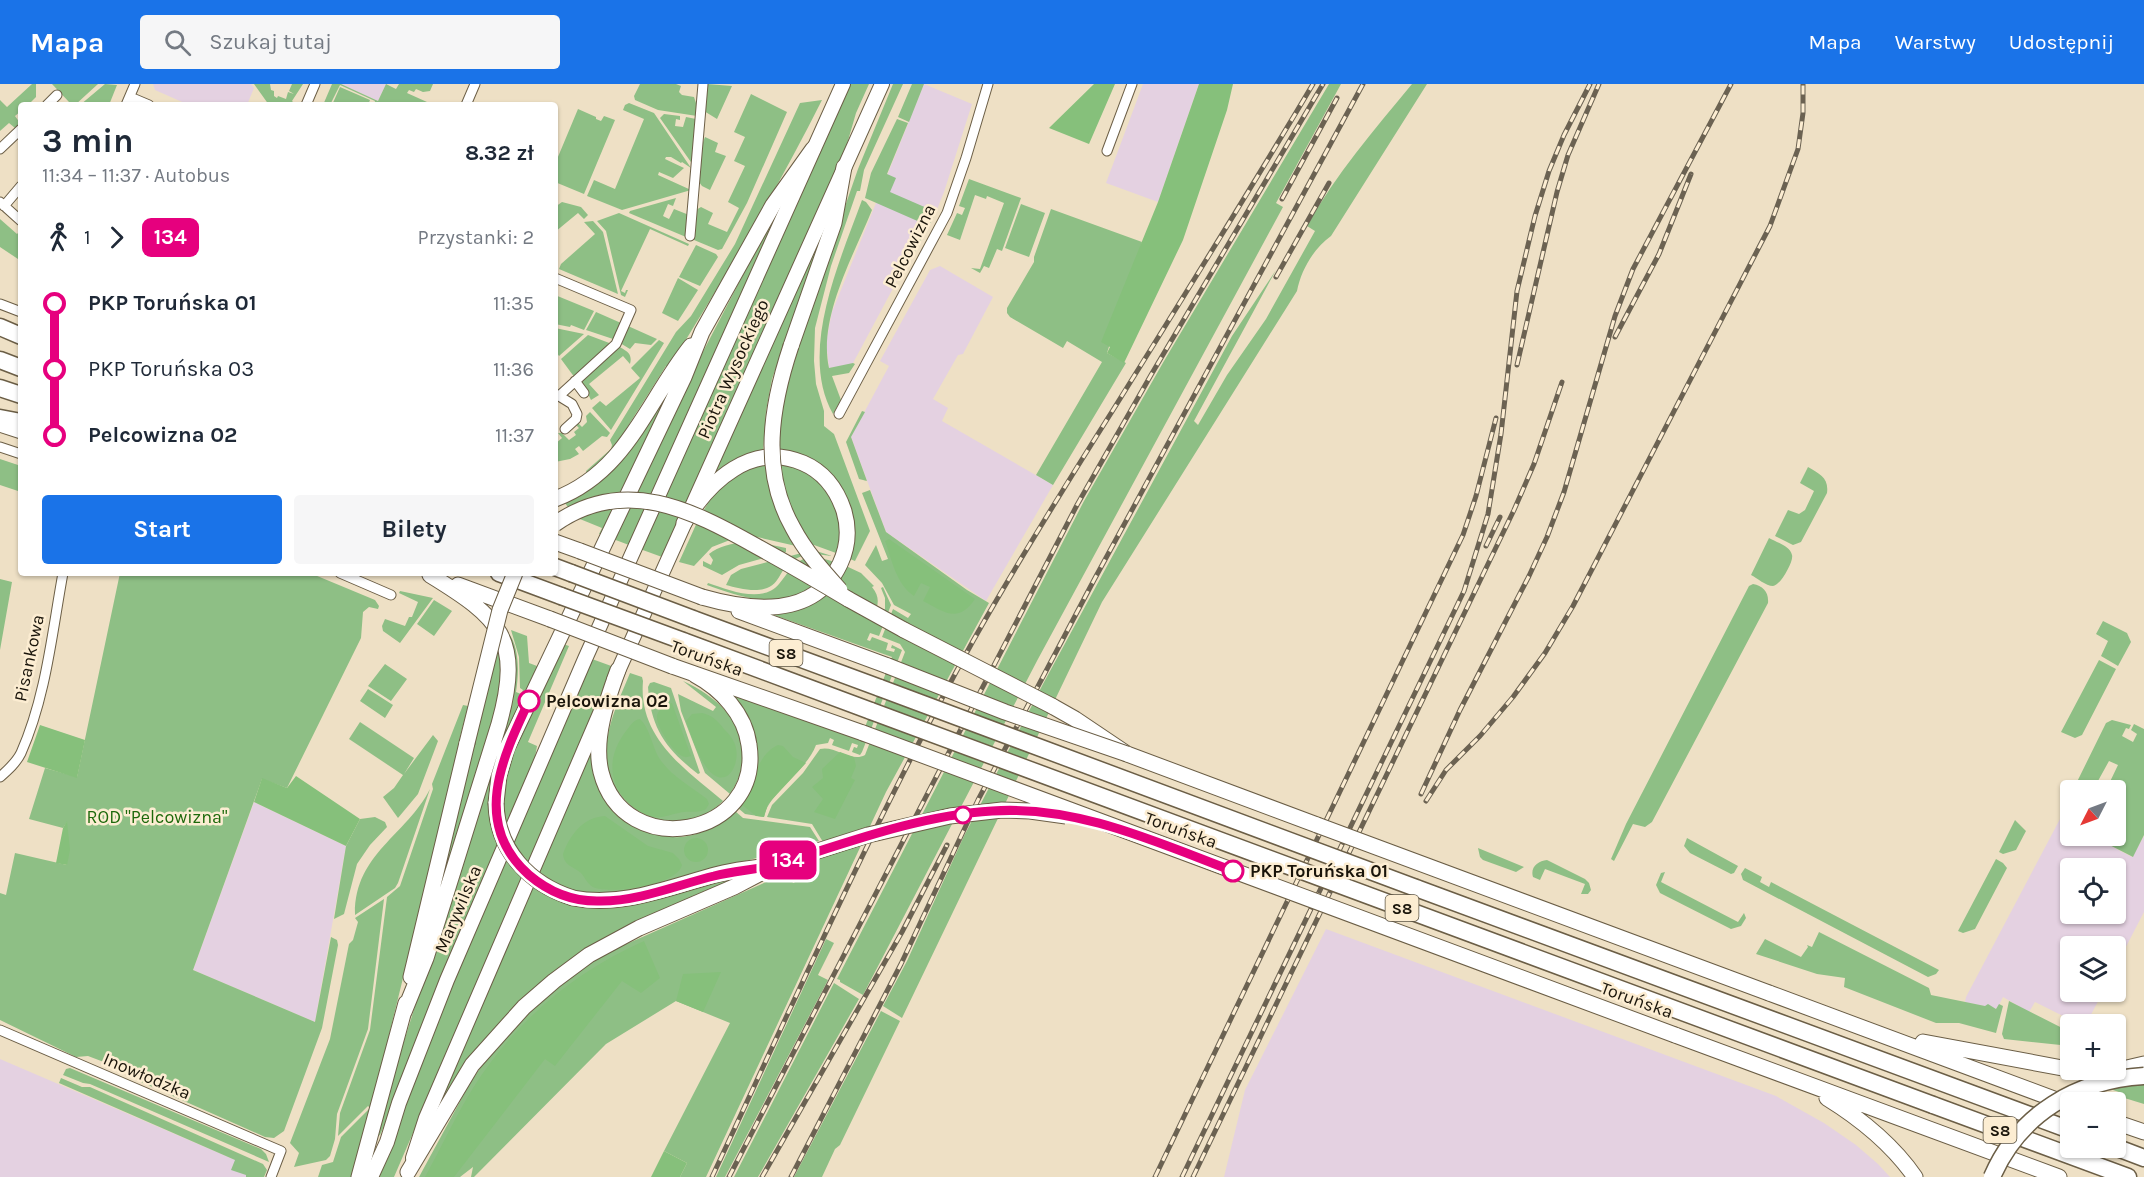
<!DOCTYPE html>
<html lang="pl">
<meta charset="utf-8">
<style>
body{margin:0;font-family:Karla,sans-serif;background:#f6f6f7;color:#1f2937;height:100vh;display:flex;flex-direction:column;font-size:22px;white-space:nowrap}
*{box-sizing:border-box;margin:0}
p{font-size:20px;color:#747a83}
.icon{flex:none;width:33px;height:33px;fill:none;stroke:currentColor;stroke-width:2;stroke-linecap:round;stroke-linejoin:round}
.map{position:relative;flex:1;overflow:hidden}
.drawer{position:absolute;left:18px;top:18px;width:540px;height:474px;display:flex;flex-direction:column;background:#fff;border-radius:6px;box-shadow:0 2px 4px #0004}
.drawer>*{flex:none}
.badge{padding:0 12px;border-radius:9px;font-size:21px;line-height:39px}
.needle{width:39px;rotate:228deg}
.fabs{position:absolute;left:2060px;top:696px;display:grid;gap:12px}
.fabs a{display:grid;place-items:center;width:66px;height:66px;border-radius:6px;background:#fff;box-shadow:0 2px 4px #0004;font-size:30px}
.map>.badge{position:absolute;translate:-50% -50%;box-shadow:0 0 0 3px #fff}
.legs{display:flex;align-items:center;gap:9px;height:66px;padding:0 24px;font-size:20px}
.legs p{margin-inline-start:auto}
.overview{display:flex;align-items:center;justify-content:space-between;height:102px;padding:0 24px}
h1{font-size:33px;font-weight:700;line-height:45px}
.cta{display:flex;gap:12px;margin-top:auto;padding:12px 24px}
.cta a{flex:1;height:69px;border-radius:6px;background:#1a73e8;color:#fff;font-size:24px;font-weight:700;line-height:69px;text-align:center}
.cta a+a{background:#f6f6f7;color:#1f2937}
ul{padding:0 24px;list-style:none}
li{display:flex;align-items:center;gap:21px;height:66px;font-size:22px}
li i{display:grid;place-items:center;width:9px;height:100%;margin:0 8px;background:currentColor}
li i::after{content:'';width:15px;height:15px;margin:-8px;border:4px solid;border-radius:50%;background:#fff}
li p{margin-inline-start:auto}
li:first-child i{background:linear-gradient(#0000 50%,currentColor 0)}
li:last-child i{background:linear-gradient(currentColor 50%,#0000 0)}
header{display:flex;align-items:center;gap:36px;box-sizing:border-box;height:84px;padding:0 30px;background:#1a73e8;color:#fff}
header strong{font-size:28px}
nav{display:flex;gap:33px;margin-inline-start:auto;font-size:21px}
.search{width:420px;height:54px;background:#f6f6f7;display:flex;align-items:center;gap:15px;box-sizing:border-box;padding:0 21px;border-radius:6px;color:#747a83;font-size:22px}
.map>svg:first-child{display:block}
</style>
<header>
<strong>Mapa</strong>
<div class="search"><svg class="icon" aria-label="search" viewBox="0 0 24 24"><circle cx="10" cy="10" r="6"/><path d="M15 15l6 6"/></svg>Szukaj tutaj</div>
<nav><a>Mapa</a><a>Warstwy</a><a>Udostępnij</a></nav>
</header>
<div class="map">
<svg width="2144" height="1093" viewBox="0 0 2144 1093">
<rect width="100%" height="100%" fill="#eee0c5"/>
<path fill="#e4d1e1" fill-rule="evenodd" d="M153 0H251L254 4 247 21H189L155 6Z
M341 0H386L378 17Z
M924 0 972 20 944 108 936 128 902 192 900 196 898 195 852 281 829 284 826 258 832 228Z
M1143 0H1199L1158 118 1106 99Z
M940 182 993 213 963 270 958 271 933 315 948 324 942 337 1053 401 986 517 886 448 851 353 889 282 880 277 930 186Z
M254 718 346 762 315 938 193 886Z
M2060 735 2070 740V752H2092L2132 773 2144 752V828L2115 884V862H2070V908H2103L2086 940H2079L2035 918 2029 928 2003 913 1997 925 1965 918 1966 913ZM2070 784H2115V830H2070Z
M1326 845 1776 1012 1824 1039 1856 1061 1878 1080 1890 1093H1224L1245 1006Z
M0 975 247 1081 246 1093H0Z"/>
<path fill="#8ebf85" d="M32 0H36V13L28 21H21V27L15 32 20 39 15 44 9 39 0 47V16L7 23Z
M52 0H98L75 21H66L69 18Z
M105 0 117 1 109 21H80Z
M254 0H270L271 6 274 7V12L277 14 278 12 286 15 288 8 294 10 289 7 292 0H303L292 17 294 19 293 21H269Z
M332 0H341L378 17 386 0 396 5 399 0H433L430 7 423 8 416 5 414 8 409 6 407 9 427 18 425 21H374L375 17 340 1 330 21H323Z
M640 0H676L681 2 679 8 682 11 694 13 697 22V32L658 26 635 16 634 12Z
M707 0 732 2 717 35 704 27Z
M849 0H869L856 29 845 67 662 473 640 465Z
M893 0H903L864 86 860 107H857L831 182 815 244 814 277 816 300 824 327V342L834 350 870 447 855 477 850 475 845 415 779 368 778 363 782 319 800 259 798 258 858 85Z
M912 0H924L909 38 898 33Z
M1329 0H1341L1276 119 1283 123 1038 575 863 911 840 898V896L837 895 1084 417 1164 277Z
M1412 0H1427L1331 152C1314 164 1301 186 1297 207L1102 518 902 934 883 922 907 877 964 752 1043 600 1232 252 1276 186 1194 337 1198 341 1227 291 1266 235 1315 147 1307 142C1336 90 1374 46 1412 0Z
M340 3 370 16 368 21H332Z
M751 10 787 28 747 119 722 165 718 166 694 156 696 126 701 123 713 129 708 140 727 148 739 124 728 118 745 82 734 77 745 53 734 48Z
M822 16C776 108 723 196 669 283L666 282 616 361 587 390 586 387 611 365 612 361 610 356 676 248 691 232 735 160 800 19Z
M629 19 654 29 691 84 682 78 681 79 671 73H666L665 75 684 84 673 94 659 88 658 91 691 106 622 126 587 112 594 96 615 105 644 35 623 26 625 21Z
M578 25 596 33V35L601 37 604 32 615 36 584 110 555 98V80Z
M664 30 680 32V36L676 35 675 42 683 43 686 33 696 35 693 81 660 34Z
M897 35 908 39 887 90 896 94 890 108 936 128 902 192 900 193 922 139 865 114 871 89Z
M705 53 718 59 715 68 726 72 710 106 702 102 699 98 702 61Z
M969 95 1021 114 1002 167 997 165 989 184 984 182 980 189 971 184 980 185 1004 119 987 112 986 115 975 111 960 156 947 151 957 129 962 131 965 124 959 122Z
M676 114 673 122 668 120 663 132 669 135 674 125 689 131 686 153 629 129 630 127Z
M862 116 866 118 872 126C853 173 818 234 829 284L853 279 855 280 849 289 832 292 841 316 833 330C798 268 840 177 862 116Z
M562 118 581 123 588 131 584 135 578 129 555 148V123Z
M780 120 782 121 629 461 613 455 694 285Z
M1021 120 1045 129 1029 173 1005 164Z
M1051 125 1142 158 1107 269 1126 279 1053 401 1036 391 1102 278 1067 257 1063 264 1010 233 1007 229V224L1034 178V173Z
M619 129 689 160 688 162 650 145 621 207 625 209 626 206H628L625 213 621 211 606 147 597 137Z
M828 134 772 295 766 327 763 368 733 377 712 394Z
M0 135 17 150 21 146V177L0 163Z
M593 137 603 148 618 210 559 185 561 180 595 150 584 138Z
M696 161 716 170 718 173 700 202 679 193Z
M678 194 698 206 678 237 662 229Z
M555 211 594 227 584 246 571 241 570 243 555 240Z
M596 228 621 239 613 255 586 246Z
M628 242 657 255 651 261 635 259 630 265 620 259Z
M555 244 584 250 559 272 555 266Z
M588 251 612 260 575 294 561 275Z
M659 256 664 259 611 346 592 324 600 317 606 322 640 294 631 284Z
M618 262C626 267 633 269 630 280L623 272 589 300 599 311 591 316 581 296Z
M681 283 603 451 599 450 602 444 575 433 565 419 580 412 579 410Z
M862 327 865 328 851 353 867 397 859 395 846 358Z
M590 328 610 349 607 353 602 352 583 367 579 362 575 365 579 370 570 375 555 378V360L562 354 558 349H562L569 356 576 351 574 348 579 344 576 341 578 339 582 343 587 338 586 332Z
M0 375 21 382V408L0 401Z
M772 379 801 385 821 398 838 425 841 456H839L836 469 814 461 796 462 757 453H747L730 456 712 463 694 482 679 478 699 434 714 409 739 387Z
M1808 383C1820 390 1829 394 1827 409L1801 458 1793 461 1775 452 1788 426 1799 430 1805 426 1814 407 1800 399Z
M870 406 886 448 967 506 989 519 886 708 706 1093H680L687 1079 664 1067 730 939 676 917 606 960 474 1093H471L473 1083 460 1093H419L470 999 483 980 535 921 586 882 613 866 800 783 802 789 791 795 793 799 802 795 801 793 807 790 806 787 815 783 823 758 812 740 767 733 772 721 803 689 820 665C835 661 851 679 865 671L905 568 900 560 882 553 893 525 908 534 911 530 894 521 882 499 865 481 876 461 882 477 888 475 862 409Z
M1769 454C1776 458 1790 462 1792 471 1794 477 1780 502 1773 502 1766 502 1757 494 1751 491Z
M744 458H757L786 464V468L739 481 722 491 703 482V477L711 481 713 476 709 470C719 462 731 460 744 458Z
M813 466 832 472C812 469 793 469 782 488 778 495 775 501 767 504 755 509 737 504 726 501L731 491 741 485Z
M805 474H821L835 478C827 487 819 498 810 505 783 529 736 511 707 501L708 499C729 506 762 520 779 500 788 489 792 480 805 474Z
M846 482 861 489 874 502 872 503C881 514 878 522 873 534L885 525V514L881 504 883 503 891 521 879 552 870 549 867 556 870 557 872 553 888 559 886 566 894 568 895 565 891 564 892 561 902 566 862 668 860 671 852 668 854 663 857 664 858 661 852 659 849 667 832 661 834 656 830 654 828 659 816 661C806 688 768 709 764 733L745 730 738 724 755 685 756 663 728 608 860 656 892 573 771 530 839 497Z
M120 489H310L375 516 379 522 378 525 369 523 363 528 361 554 287 704 262 695 193 886 315 938 331 853 337 856 338 861 322 944 284 1047 274 1054 265 1053 139 997 129 986V983L123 980 117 983 88 972 76 973 0 936V809L6 811 15 769 67 781V738L63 744 29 735 45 684 77 693Z
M0 495 12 498 0 566Z
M1753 500C1763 502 1769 508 1768 519L1652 738 1645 743 1633 740 1614 777 1611 775 1626 740 1749 502Z
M400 507 433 514 400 559 383 547 382 542 385 535 405 542 409 533H412L418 518 399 509Z
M434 516 452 527 434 552 417 540Z
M2103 537 2127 549 2131 558 2118 582 2101 572 2108 557 2096 550Z
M511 546 527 552 529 579 537 582 538 585 489 713V719L563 560 569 562 528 658 537 662 534 679 394 1019 380 1051 378 1052 387 1011 509 625 507 547C520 562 519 589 516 608L521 610 523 606 520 604 519 573Z
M498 564 502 584 500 614 435 823Z
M592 575 614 583 394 1093H375L407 1016 443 921Z
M2099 576 2116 585 2082 651 2075 654 2061 648Z
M385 580 407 595 391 617 368 602Z
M630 589 642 593 643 597C638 654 685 685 723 717 684 757 614 735 607 678 603 648 619 616 630 589Z
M683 597C731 619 763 660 730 710L705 689 681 627 678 610 713 627 716 623Z
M654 598 671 604 700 689 698 690C666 665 651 645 648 603L650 599Z
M368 605 393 621 385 634 360 617Z
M463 621 468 622 459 657 461 658 362 1061 351 1093H318L322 1081 333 1078 341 1053 370 1024 368 1022 338 1052 340 1029 370 946 387 813 400 802 433 705 432 700Z
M2112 636 2131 641 2129 645 2126 644 2122 652 2133 658 2137 650 2131 646 2134 640 2144 645V751L2133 773 2092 752H2115V706H2106L2118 681 2109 677 2093 706H2073L2106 639Z
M360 638 414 674 404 690 433 651 438 657 418 710 398 734 383 713 394 704 403 691 349 655Z
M592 663C594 671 593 684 597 691 600 696 658 749 663 751 686 759 720 743 735 727L743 734 810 743 819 757 632 808 591 824 617 823 750 789 683 821 513 925 477 968 433 1034Z
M430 705 398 799 395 804 355 831C354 770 406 752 430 705Z
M375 733 385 738 387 743 370 761 357 780 344 830 334 835 346 762 360 735Z
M2015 736 2026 747 2016 766 2003 770 1999 768Z
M1687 754 1738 782 1734 789 1731 790 1690 769 1684 762Z
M1478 764 1524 783 1516 788 1483 776 1480 773Z
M1996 775 2003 779 2007 784 1975 845 1963 849 1958 847Z
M1547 776 1585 795 1589 799 1591 806 1588 810H1581L1585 800 1545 785 1540 796 1533 793C1530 783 1538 777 1547 776Z
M1745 784 1762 793 1760 798 1769 803 1771 798 1939 886 1936 890 1928 893 1743 796 1741 790Z
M1665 788 1661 798 1738 838 1744 829 1746 834 1741 842 1731 845 1660 809 1656 801 1661 789Z
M384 815 368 945 337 1030 335 1055 330 1072 326 1076 294 1083 299 1069 290 1059 330 955 349 860 353 856 358 838 355 834Z
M1819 848 1929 904 1931 911 1985 922 1988 920 1996 925 1999 920 2003 922 1996 949 1959 939H1936L1844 903 1845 894 1817 890 1756 870 1765 855 1801 873 1808 863 1807 861 1812 863Z
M826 855 834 859 818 891 828 896 725 1093H716Z
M834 899 859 915 758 1093H734Z
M2009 917 2070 948V962L2004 955 2002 950Z
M881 927 900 937 840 1061 835 1065 822 1093H794Z
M70 984 261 1065 266 1070 269 1078 90 1000 83 999 63 991 66 985Z
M2144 988V1020L2118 1012 2119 1008 2113 1006 2115 1001Z
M61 994 82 1003H90L263 1080 267 1086 264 1093H246V1091L231 1086 235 1076 59 999Z"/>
<path fill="#86c07b" d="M1094 0H1115L1089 60 1049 44Z
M1199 0H1233L1227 26 1183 156 1124 279 1107 269 1110 263 1101 258 1158 118Z
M889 455 975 515C958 540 944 528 923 517L930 503 921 499 914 512C896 500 892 476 885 457Z
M672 619 691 672C687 673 686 674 682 672 673 668 655 641 657 631 659 625 666 621 672 619Z
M702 629C712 631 718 637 724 645 729 650 735 657 736 664 740 684 724 707 707 684 697 671 692 653 686 637L692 630Z
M640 635C650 644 652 662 659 674 671 692 690 702 707 715L709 720 706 725C698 730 688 726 679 729 671 730 664 734 656 733 647 733 638 727 631 721 607 699 607 672 626 647 631 641 633 636 640 635Z
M40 641 85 656 77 694 27 678Z
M778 661 783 662 793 673 806 679 768 720 764 733 756 732 741 720C754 700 756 671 778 661Z
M840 668 854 673 856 682 851 694 855 696 835 735 814 728 823 715 812 703 823 694 822 685Z
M296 692 360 735 346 762 254 718 262 694 287 704Z
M605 732 648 762 673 769 679 775 682 781C678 801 610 811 593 803 587 800 585 793 581 789 573 782 564 782 563 770 570 751 583 733 605 732Z
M67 737 70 766 67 781 56 779 63 744Z
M684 766a12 12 0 1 1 24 0a12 12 0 1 1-24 0Z
M644 857 660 894 641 909 622 897 555 982 545 975 454 1093H425C441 1064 455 1033 473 1004 514 939 573 888 644 857Z
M721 888 703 928 676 917 683 890Z
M664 1067 687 1079 680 1093H651Z"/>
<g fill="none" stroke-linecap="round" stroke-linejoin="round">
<g stroke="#6b5e46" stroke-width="11">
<path id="minor" d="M130 13 149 21
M47 21 57 11
M126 21 135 0
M306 21 315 0
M466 21 475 0
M0 65 21 45
M1107 67 1132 0
M0 118 21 137
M4 122 21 102
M690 152 703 0
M555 194 631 226 616 260 559 312 555 310
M0 220 21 228
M575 297 584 309
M559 312 572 320 577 330 576 335 565 345
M839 330 947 129 966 74 988 0
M0 363 21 370
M340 489 391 511
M0 693C8 686 16 679 21 669 46 613 52 549 63 489
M0 946 281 1067 271 1093"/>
</g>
<g stroke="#6b5e46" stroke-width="16">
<path id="secondary" d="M614 596 882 0
M413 1074 426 1034 601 627
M371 1093 387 1058 399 1019 447 896 585 575 843 0"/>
</g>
<g stroke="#6b5e46" stroke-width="17">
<path id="primary" d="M791 262 834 139 844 83
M0 340 21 347
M555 415C627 388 647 317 691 262
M684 439C709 397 752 357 803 379 824 388 837 406 844 427 849 444 848 463 840 480 814 535 751 527 702 513
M555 458 580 467
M458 501 550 535
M848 515 904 546
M739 527 888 582
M672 582 863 649
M618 586C607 616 593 655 601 688 624 779 763 753 749 661 745 630 721 605 695 591
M1052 622 1075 635 1127 670 1317 741
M496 719 499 692 507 664 684 293 702 248 773 121 813 65
M573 814C623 824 672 802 719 790 734 786 750 785 765 782
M411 893 467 659
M1769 909 2070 1021
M404 928 426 874 499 640C523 554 500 534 430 491
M1675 951 2059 1093
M1923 958 2073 986 2114 987 2144 980
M1827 1014C1861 1035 1892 1060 1915 1093
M2115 1038 2144 1048
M408 1088 472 981 524 923 554 897 589 871 639 844 734 803 780 779
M359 1093 406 919"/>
</g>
<g stroke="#6b5e46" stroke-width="19">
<path id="motorway" d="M0 243 21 252
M0 276 21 284
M0 304 21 311
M0 334 21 338
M555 483 571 489
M499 489 561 512
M693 535 880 604
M683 557 871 627
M1416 804 2070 1046
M1933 1021 2128 1093
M2115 1063 2144 1074"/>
</g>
<use href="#minor" stroke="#fff" stroke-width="9"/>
<use href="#secondary" stroke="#fff" stroke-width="14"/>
<use href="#primary" stroke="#fff" stroke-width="15"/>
<use href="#motorway" stroke="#fff" stroke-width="16"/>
<g stroke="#6b6252" stroke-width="5">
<path id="rail" d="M1282 115 1337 14
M1276 193 1329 99
M1615 253 1659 170 1691 90
M1517 281 1557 108 1568 71 1599 0
M1486 462 1500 433
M1421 710 1460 626 1529 492 1547 453 1564 408 1615 232 1633 185 1731 0
M1426 717 1446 686 1480 652 1513 613 1545 569 1573 522 1770 142 1798 65 1803 29V0
M712 1093C796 913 877 731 973 557 1017 479 1065 402 1113 326 1180 218 1248 110 1313 0
M729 1093 1077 421 1151 291 1323 0
M762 1093 902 848 947 761
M791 1093 901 880 978 716 1094 496 1363 0
M1155 1093 1463 451 1476 412 1496 334
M1182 1093 1464 507 1488 430 1501 350 1517 207 1535 132 1549 87 1564 51 1590 0
M1193 1093 1514 426 1534 380 1562 298"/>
</g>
<use href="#rail" stroke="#fcedd2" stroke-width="3" stroke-dasharray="9" stroke-linecap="butt"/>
<g stroke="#6b5e46" stroke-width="17" stroke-linecap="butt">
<path id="primary-bridge" d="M791 262C771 322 760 386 793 444 805 467 823 487 840 506
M555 440C624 391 692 426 756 462 787 479 818 497 848 515
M580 467 702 513
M550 535 672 582
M904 546 1052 622
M888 582 1005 628 1127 670
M863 649 1675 951
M467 659 500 526 515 489
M496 719C497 766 529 800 573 814
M1317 741 1769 909
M780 779 868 751 950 732 1002 726 1030 727 1066 732"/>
</g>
<g stroke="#6b5e46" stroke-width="19" stroke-linecap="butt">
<path id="motorway-bridge" d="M571 489 693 535
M561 512 683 557
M880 604 1416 804
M871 627 1933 1021
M1992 1093C2019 1030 2077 996 2144 992"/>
</g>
<use href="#primary-bridge" stroke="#fff" stroke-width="15"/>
<use href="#motorway-bridge" stroke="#fff" stroke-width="16"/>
</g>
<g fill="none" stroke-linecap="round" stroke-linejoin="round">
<g stroke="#fff" stroke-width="14">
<path id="line-1" d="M529 617C502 674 471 740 529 791 549 808 574 818 601 817 639 817 677 801 714 792 736 786 760 786 782 779 849 758 922 731 992 727 1077 721 1156 758 1233 787"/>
</g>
<use href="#line-1" stroke="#e6007e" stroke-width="9"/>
</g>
<g fill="#fff" stroke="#e6007e" stroke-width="3">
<circle cx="529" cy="617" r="10"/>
<circle cx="963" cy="731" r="8"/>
<circle cx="1233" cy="787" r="10"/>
</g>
<g text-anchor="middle" stroke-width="5" stroke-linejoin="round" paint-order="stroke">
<g fill="#fcedd2" stroke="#5d5546" stroke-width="1.5">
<rect x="769.5" y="556" width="33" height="26" rx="4.5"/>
<rect x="1385.5" y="811" width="33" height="26" rx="4.5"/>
<rect x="1983.5" y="1033" width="33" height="26" rx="4.5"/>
</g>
<g font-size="16" font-weight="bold" fill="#19140a">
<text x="786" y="575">S8</text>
<text x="1402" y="830">S8</text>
<text x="2000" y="1052">S8</text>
</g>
<g font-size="18" fill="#19140a" stroke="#fcedd2">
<text transform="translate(910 162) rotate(-63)" y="6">Pelcowizna</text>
<text transform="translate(733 285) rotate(-66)" y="6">Piotra Wysockiego</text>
<text transform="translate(29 574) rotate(-78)" y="6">Pisankowa</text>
<text transform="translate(707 574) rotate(20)" y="6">Toruńska</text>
<text transform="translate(1181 746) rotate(20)" y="6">Toruńska</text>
<text transform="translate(458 825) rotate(-67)" y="6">Marywilska</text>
<text transform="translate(1637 916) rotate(20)" y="6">Toruńska</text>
<text transform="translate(147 992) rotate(23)" y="6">Inowłodzka</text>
</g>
<g font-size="18" font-weight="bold" fill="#19140a" stroke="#fcedd2" text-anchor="start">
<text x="546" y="623">Pelcowizna 02</text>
<text x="1250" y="793">PKP Toruńska 01</text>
</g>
<g font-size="18" fill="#1d690b" stroke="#fcedd2">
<text x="157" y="739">ROD "Pelcowizna"</text>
</g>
</g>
</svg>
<div class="fabs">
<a><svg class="needle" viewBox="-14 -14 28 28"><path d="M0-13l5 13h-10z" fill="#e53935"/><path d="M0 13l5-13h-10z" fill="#747a83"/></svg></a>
<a><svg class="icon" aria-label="locate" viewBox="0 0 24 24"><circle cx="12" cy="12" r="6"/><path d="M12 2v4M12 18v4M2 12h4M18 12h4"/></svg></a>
<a><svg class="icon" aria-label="layers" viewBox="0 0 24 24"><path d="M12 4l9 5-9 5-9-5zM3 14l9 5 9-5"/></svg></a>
<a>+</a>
<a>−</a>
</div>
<b class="badge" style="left:788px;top:776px;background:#e6007e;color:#fff">134</b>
<section class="drawer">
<div class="overview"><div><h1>3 min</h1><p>11:34 – 11:37 · Autobus</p></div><b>8.32 zł</b></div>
<div class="legs"><svg class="icon" aria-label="walk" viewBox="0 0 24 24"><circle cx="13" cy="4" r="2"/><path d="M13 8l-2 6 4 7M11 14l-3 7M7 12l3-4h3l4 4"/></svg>1<svg class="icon" aria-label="forward" viewBox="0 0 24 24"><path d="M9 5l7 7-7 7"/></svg><b class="badge" style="background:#e6007e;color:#fff">134</b><p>Przystanki: 2</p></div>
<ul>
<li><i style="color:#e6007e"></i><b>PKP Toruńska 01</b><p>11:35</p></li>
<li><i style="color:#e6007e"></i><span>PKP Toruńska 03</span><p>11:36</p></li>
<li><i style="color:#e6007e"></i><b>Pelcowizna 02</b><p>11:37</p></li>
</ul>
<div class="cta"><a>Start</a><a>Bilety</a></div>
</section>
</div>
